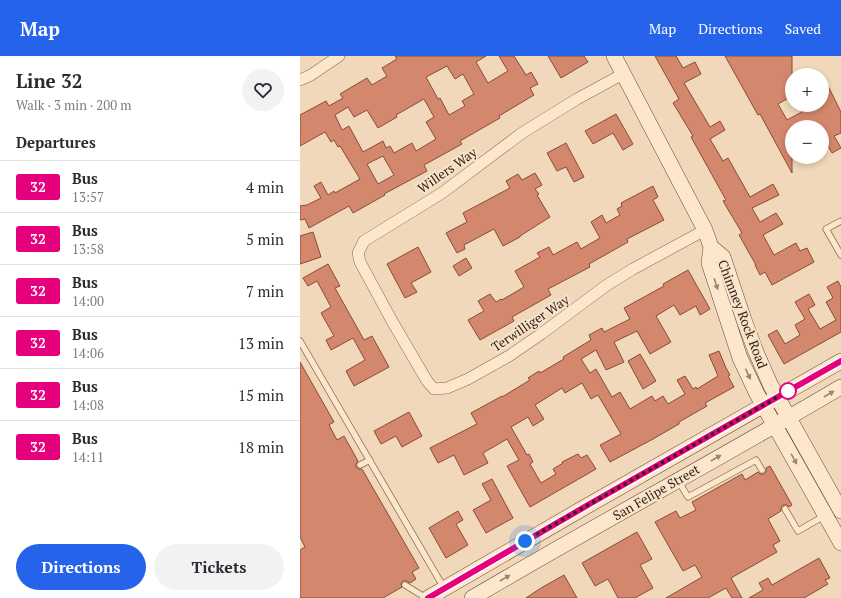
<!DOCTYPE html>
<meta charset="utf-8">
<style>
body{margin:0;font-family:"PT Serif",serif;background:#f2f2f3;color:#2b2b33;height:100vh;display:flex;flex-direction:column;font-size:15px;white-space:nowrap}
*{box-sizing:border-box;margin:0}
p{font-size:13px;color:#7c7c81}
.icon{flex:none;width:22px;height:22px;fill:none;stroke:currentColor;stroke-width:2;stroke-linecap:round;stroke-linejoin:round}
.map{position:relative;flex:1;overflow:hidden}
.panel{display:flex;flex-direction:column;background:#fff;width:300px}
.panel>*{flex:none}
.badge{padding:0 8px;border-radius:3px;font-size:14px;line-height:26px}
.buttons{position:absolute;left:485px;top:12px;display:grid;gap:8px}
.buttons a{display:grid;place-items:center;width:44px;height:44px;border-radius:50%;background:#fff;box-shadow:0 2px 6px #0003;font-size:20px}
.you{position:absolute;width:20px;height:20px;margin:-10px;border:3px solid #fff;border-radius:50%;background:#1a73e8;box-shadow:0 0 0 6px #1a73e833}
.map>.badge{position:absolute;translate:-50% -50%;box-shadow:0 0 0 2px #fff}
h2{padding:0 16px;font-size:15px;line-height:36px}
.round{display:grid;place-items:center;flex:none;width:42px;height:42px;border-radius:21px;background:#f2f2f3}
.head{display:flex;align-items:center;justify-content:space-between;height:68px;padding:0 16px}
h1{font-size:19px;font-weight:700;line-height:30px}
.cta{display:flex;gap:8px;margin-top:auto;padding:8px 16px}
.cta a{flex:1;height:46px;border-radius:24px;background:#2563eb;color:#fff;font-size:16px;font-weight:700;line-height:46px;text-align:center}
.cta a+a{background:#f2f2f3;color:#2b2b33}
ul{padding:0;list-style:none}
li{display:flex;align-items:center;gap:12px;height:52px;padding:0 16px;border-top:1px solid #e1e1e2}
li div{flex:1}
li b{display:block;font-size:15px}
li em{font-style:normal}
li .badge{min-width:44px;font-weight:700;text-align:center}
header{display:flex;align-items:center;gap:24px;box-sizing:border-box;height:56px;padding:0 20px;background:#2563eb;color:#fff}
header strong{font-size:19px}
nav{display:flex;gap:22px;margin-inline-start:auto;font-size:14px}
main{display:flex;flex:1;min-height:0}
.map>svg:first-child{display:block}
</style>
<header>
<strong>Map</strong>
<nav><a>Map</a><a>Directions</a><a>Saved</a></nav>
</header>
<main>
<section class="panel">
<div class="head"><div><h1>Line 32</h1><p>Walk · 3 min · 200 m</p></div><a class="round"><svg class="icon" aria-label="heart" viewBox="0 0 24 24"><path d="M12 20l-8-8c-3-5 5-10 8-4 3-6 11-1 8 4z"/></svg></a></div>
<h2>Departures</h2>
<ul>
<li><span class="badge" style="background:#e6007e;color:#fff">32</span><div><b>Bus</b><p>13:57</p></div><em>4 min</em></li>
<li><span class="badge" style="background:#e6007e;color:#fff">32</span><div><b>Bus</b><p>13:58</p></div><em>5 min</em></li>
<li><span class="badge" style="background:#e6007e;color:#fff">32</span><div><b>Bus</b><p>14:00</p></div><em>7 min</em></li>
<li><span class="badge" style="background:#e6007e;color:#fff">32</span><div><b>Bus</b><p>14:06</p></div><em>13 min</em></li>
<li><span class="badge" style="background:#e6007e;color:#fff">32</span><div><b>Bus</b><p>14:08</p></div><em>15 min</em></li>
<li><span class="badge" style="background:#e6007e;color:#fff">32</span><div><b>Bus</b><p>14:11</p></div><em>18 min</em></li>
</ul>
<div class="cta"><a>Directions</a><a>Tickets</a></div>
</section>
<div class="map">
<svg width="541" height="542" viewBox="0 0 541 542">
<rect width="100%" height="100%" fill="#f1d8ba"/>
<path fill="#d3876c" stroke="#8a4b37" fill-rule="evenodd" d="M95 0H186L176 6 188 27 208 15 199 0H214L226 19 231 16 238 28 230 32 234 39 199 60 200 62 160 85 162 88 124 109 127 115 84 138 85 139 53 157 49 150 9 172 5 163 0 164V150L7 149 21 142 14 130 21 126 28 139 34 135 35 137 60 123 40 90 38 91 34 84 31 86 25 76 0 90V59L26 45 29 50 43 42 40 38 67 22 72 29 87 20 82 12 97 3ZM147 10 155 23 163 18 174 38 162 45 165 50 149 59 140 42 138 43 126 21ZM124 43 134 61 126 66 136 83 116 95 112 87 94 97 90 90 86 92 83 85 63 96 49 70 42 74 35 59 48 51 54 61 67 54 78 72 97 61 96 59ZM83 100 94 119 78 128 67 108Z
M248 0H284L288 6 261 22Z
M355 0H376L383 12 395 6 401 18 384 27 410 71 420 65 425 74 410 83 423 105 428 102 450 141 473 128 479 139 452 152 460 166 476 157 483 168 463 179 474 199 496 187 500 195 507 192 514 206 472 229 465 216 460 219 455 209H456L439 179 442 177 423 145 426 144 391 81 393 80 373 47 379 43Z
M425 0H492V40L478 48 487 64 502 56V55L513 49H522V33L528 30 541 56V77L534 80 541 92 532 97 522 79V71H492V117L460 58 458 59Z
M316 58 333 88 323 94 313 77 293 88 285 75Z
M266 87 284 121 274 126 266 111 257 115 247 97Z
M235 117 242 129 235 133 239 138 237 139 250 161 220 180V181L203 190 194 173 164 189 165 193 157 197 146 177 167 166 163 157 210 132 206 125 218 118 222 124Z
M353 130 358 141 353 144 364 164 327 183 328 186 289 208 290 211 248 233 251 239 212 261 214 265 180 284 168 264 184 255 178 245 190 238 196 246 201 243 202 244 224 231 215 215 240 201 237 197 249 191 253 199 277 186 281 193 300 182 291 166 302 159 306 167 320 159 317 153 322 150 321 147Z
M13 176 21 201 0 208V180Z
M118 191 131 216 111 227 117 236 105 242 87 208Z
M166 202 172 212 159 220 153 210Z
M28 208 40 230 35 232 64 284 72 280 89 311 54 330 46 315 65 304 53 282 31 294 26 284 34 280 21 257 31 251 17 225 8 230 3 222Z
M388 214 410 253 400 259 396 250 380 259 374 249 356 260 371 286 350 298 337 275 314 286 324 306 306 314 296 294 281 303 290 317 296 313 312 341 320 336 330 353 352 340 355 345 363 340 368 348 385 338 377 324 385 320 393 333 396 331 397 333 418 320 409 299 419 295 426 312 430 319 428 320 434 331 405 347 407 350 379 366V368L353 383 310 406 300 389 321 378 298 339 291 343 282 327 265 337 262 332 235 349 244 363 233 370 228 361 211 371 227 399 229 398 233 406 230 408 241 427 256 418 253 413 263 407 262 406 278 398 281 402 287 399 296 413 230 451 207 410 219 404 207 383 183 397 188 407 164 419 154 399 138 407 130 392 177 368 171 357 202 340V341L230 324 228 322 239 315 240 317 264 303 263 301 291 284 289 279 302 272 304 276 330 263 324 252 364 230 363 228Z
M538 225 541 231V276L484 308 468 279 477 274 485 288 500 279 495 269 505 263 495 246 509 238 515 249 508 253 520 273 536 264 526 246 533 242 527 231Z
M340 298 356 325 343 333 328 305Z
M0 306 34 366 29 369 37 384 44 380 58 405 56 408V411L59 413H62L119 512 112 516 116 523 110 527 106 525H103L101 528 102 531 83 542H0V494L5 491 0 481Z
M109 356 122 380 102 391 96 380 81 388 74 375Z
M470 410 492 449 489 451 487 449H483L481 451V455L468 463 480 485 473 489 477 496 431 522 442 542H432L426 532 408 542H366L402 521 395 509 383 515 355 466 376 455 380 462 396 454 392 446 442 418 445 424 458 416 460 418H464L466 416V412Z
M192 423 213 462 186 477 173 454 191 444 182 428Z
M158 455 163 464 156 468 168 489 146 502 129 472Z
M337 476 352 503 340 509 353 532 335 542H318L308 523 295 530 282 507Z
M519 502 530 522 525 524 528 528 504 542H449L463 534 459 527 468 522 472 529Z
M264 519 277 542H226L241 532Z"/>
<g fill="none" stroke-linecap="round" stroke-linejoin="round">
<g stroke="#896853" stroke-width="7">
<path id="lane" d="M541 165 526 173 541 199
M0 285 144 532
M60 409 70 404
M379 426 388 441 456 404 462 414
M485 453 498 475 524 460
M105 529 126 542"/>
</g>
<g stroke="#896853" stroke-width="12">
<path id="street" d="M323 18 277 43 222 77 142 137 64 185 58 197 60 206 92 265 127 325 134 333 147 332 168 323 209 300 241 278 307 229 333 213 405 174
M0 24 11 19 39 0"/>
</g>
<g stroke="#6a4937" stroke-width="16">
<path id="secondary" d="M314 0 405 174 411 191 423 201 444 264 456 296 471 330 541 455
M411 191 409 207 440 302 457 338 541 487
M128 542 280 454 541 305
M172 542C294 470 419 403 541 331"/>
</g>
<use href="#lane" stroke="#fce7cd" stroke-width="5.5"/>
<use href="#street" stroke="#fce7cd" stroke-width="11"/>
<use href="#secondary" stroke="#fce7cd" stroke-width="15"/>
</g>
<defs><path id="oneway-solid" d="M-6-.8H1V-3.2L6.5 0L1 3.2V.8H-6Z"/></defs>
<g fill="#998573">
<use href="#oneway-solid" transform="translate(416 228) rotate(72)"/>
<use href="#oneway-solid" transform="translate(448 318) rotate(65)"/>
<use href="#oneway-solid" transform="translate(529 338) rotate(-30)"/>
<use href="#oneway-solid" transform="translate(416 402) rotate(-30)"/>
<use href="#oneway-solid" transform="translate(494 403) rotate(61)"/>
<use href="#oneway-solid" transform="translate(205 522) rotate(-30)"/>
</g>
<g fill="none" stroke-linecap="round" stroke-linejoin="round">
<g stroke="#fff" stroke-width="9">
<path id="line" d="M128 542 293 446 541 305"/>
</g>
<use href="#line" stroke="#e6007e" stroke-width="6"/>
<path stroke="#362319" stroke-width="4" stroke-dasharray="0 7.2" d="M225 485 488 335"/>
</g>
<circle fill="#fff" stroke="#e6007e" stroke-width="2" cx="488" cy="335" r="8"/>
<g text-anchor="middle" stroke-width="4" stroke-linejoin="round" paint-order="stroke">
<g font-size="13" fill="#362319" stroke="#f8e4ca">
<text transform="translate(147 114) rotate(-35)" y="5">Willers Way</text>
<text transform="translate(443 258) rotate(69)" y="5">Chimney Rock Road</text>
<text transform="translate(230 267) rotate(-34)" y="5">Terwilliger Way</text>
<text transform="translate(356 436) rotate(-30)" y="5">San Felipe Street</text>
</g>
</g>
</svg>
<div class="buttons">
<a>+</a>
<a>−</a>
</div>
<div class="you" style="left:225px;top:485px"></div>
</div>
</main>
